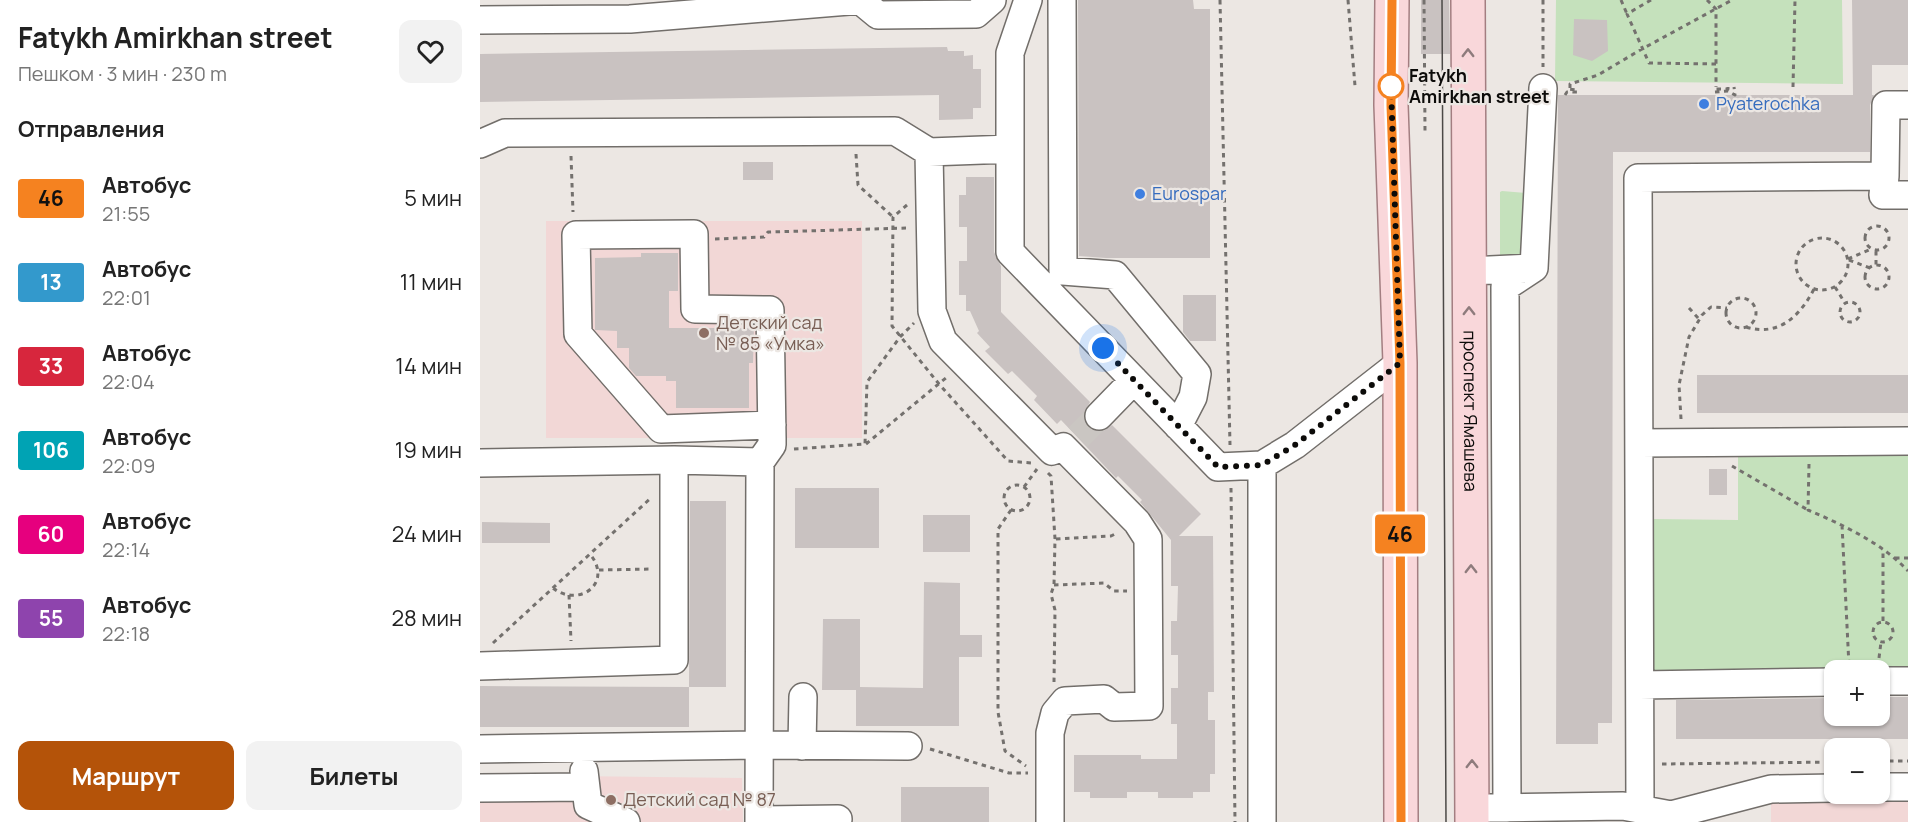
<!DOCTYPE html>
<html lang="ru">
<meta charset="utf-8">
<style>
body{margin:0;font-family:Manrope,sans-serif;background:#f2f2f2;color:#222;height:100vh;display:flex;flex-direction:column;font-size:22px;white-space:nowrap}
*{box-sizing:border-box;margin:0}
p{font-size:20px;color:#767676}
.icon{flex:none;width:33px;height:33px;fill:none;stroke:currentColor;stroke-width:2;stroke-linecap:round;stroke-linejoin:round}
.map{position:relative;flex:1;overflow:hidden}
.details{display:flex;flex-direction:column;background:#fff;width:480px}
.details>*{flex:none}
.badge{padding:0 12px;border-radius:4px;font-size:21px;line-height:39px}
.controls{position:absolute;left:1344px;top:660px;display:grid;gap:12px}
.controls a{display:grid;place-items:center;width:66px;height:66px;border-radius:12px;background:#fff;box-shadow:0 2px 4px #0004;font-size:30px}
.you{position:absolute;width:30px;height:30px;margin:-15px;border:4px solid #fff;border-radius:50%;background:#1a73e8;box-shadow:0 0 0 9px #1a73e833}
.map>.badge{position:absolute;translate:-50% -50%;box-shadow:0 0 0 3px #fff}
h2{padding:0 18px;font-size:22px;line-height:54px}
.round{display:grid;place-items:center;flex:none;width:63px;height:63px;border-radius:12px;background:#f2f2f2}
.head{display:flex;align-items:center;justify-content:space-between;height:102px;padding:0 18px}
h1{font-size:28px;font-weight:700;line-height:45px}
.button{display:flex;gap:12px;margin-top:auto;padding:12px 18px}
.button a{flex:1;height:69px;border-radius:12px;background:#b45309;color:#fff;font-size:24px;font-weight:700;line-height:69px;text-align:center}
.button a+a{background:#f2f2f2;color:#222}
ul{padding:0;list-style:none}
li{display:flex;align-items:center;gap:18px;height:84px;padding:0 18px}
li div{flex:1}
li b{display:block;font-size:22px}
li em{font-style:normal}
li .badge{min-width:66px;font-weight:700;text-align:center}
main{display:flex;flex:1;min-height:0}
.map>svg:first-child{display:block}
</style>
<main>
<section class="details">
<div class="head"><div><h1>Fatykh Amirkhan street</h1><p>Пешком · 3 мин · 230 m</p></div><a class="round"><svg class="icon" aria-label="heart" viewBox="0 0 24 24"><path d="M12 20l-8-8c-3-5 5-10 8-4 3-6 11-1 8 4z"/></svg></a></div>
<h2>Отправления</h2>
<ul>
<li><span class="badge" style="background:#f58220;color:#111">46</span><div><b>Автобус</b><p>21:55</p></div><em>5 мин</em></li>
<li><span class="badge" style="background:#39c;color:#fff">13</span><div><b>Автобус</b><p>22:01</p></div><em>11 мин</em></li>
<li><span class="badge" style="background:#d7263d;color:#fff">33</span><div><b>Автобус</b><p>22:04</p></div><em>14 мин</em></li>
<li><span class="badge" style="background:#00a3b4;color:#fff">106</span><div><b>Автобус</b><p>22:09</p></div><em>19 мин</em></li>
<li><span class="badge" style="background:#e6007e;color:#fff">60</span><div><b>Автобус</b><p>22:14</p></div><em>24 мин</em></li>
<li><span class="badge" style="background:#8e44ad;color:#fff">55</span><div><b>Автобус</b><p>22:18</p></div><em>28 мин</em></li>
</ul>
<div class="button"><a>Маршрут</a><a>Билеты</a></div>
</section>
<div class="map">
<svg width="1428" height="822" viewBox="0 0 1428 822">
<rect width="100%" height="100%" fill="#ece7e3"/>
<path fill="#f2d7d6" d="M66 221H382V438H66Z
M0 775 262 778 263 822H0Z
M1291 794H1428V822H1291Z"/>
<path fill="#c5e1bc" d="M1076 0H1362L1363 84 1075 81Z
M1022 191 1047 193 1042 258 1020 259V192Z
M1258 450 1428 451V678L1400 670 1173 677V519L1258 520Z"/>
<path fill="#c9c2c1" d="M598 0H713L714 9H730V258H626L599 256Z
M941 0H969L970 54H941Z
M1372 0H1428V65H1392V95H1394L1390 105V152H1133L1132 723H1118V744H1076L1078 95H1373Z
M1094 19 1127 20 1128 51 1112 61 1093 55Z
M467 47 468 51H484V56L493 55V69H501V108H493V119L459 120V95L0 102V54Z
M263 162H293V180H263Z
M486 177H514V252L521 266V312L610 402 604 413V420L608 427 615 431H623L632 425 721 514 699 536H733L734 692H728V720H735V774H730V792H713V798H678V792H647V798H610V792H594V755H661V759H697V724H691V688H698V655H691V621H697L698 586H691V540L660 502 662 500 638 476 636 478 581 420 577 424 554 400 557 396 532 371 528 374 505 351 510 347 497 333 499 331 490 311H486V295H479V261H487V227H479V195H486Z
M161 253H198V291H189V328H274L273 363H269V408H196V381H186V376H156L149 368V348H137V331L115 330V258L161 257Z
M703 295H736V341H710L703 332Z
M1217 375H1428V413H1217Z
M1229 469H1247V495H1229Z
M315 488H399V548H315Z
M210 501H246V687H209Z
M443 515H490V552H443Z
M2 522 70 523V543H2Z
M444 582 480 583V635H502V657H479V726H376V690H342L343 619H380V687L443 688Z
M0 686 209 687V727H0Z
M1400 697H1428V739H1196V700L1354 698V716H1400Z
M421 787H509V822H421Z"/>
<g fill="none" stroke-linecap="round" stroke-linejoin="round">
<path stroke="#cac6c2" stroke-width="27" stroke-dasharray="27 14" stroke-linecap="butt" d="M598 437 619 416"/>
<g stroke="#726e6a" stroke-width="30">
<path id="minor" d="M548 0 530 53V252L738 467 782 465 815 445 920 363
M582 0 583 271 635 275 717 374 713 397 698 426
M381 1 398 15 496 14 512 0
M0 20 150 19 381 0
M0 144 25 133 415 131 449 152 530 149
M449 152 452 311 463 341 572 451 583 447 657 522 668 539 669 706 634 707 624 699 585 701 575 713 570 733V822
M1405 176 1403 195H1428
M1054 268 1063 88
M989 271 1054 268
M619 416 654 380
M1160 443 1428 441
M280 462 292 445V438L290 310 215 309 214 234 96 235 98 334 181 429 292 425
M0 463 194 460
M782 465V822
M0 666 194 660V460L280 462 279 822
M1400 681H1428
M1160 685 1354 682
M322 746 323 697
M0 749 278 745 428 746
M104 771 108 805 146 822
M1400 787H1428
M0 788 105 787
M1009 808 1143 806 1191 815 1291 789 1354 788
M1027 808 1025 287 1054 268
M1160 809 1158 178 1405 176 1406 105H1428
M279 820 358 819"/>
</g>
<g stroke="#a37e81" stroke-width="36">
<g id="major">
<path d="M912 0 911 105 920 363 921 822"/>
<path id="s1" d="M988 0 992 822"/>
</g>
</g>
<path stroke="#74716e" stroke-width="3" stroke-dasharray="4.5 4.5" stroke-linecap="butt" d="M740 0 750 445
M868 0 875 86
M944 0 945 131
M1063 0V67
M1141 0 1147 14
M1171 0 1147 14 1169 63 1236 64
M1227 0 1236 9V87
M1248 87V89H1235V92L1248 91 1255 95 1254 87
M1313 87 1315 0
M1090 88V84L1118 75 1162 49 1252 0
M1085 95 1087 92H1097V90L1087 89
M376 154 378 185 413 217
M91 156 93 212
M427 205 413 217 412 326 459 384 528 461 552 463
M1385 238a12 12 0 1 1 24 0a12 12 0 1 1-24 0Z
M1316 264a26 26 0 1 1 52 0a26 26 0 1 1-52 0Z
M235 239 284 237 288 232 429 228
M1396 251V265
M1368 259 1391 249
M1369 260 1390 268
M1385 277a12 12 0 1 1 24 0a12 12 0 1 1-24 0Z
M1355 287 1365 303
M1246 313a15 15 0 1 1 30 0a15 15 0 1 1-30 0Z
M1360 312a10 10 0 1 1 20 0a10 10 0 1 1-20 0Z
M1209 308 1219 319
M1266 327C1299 337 1320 316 1334 289
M1201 419 1199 385 1209 337 1222 315 1231 307 1247 308
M386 444 467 377
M314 449 385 444 387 382 420 337 434 323
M1329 464 1328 510C1363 525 1402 543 1428 571
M1252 466 1328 510
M568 473 571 476 575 539 574 585 571 594 575 610 574 682
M524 498a13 13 0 1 1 26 0a13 13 0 1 1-26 0Z
M544 487 557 469
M751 488 755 822
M531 510 518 529V712L525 751 546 766
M1362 525 1369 666
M576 539 631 536 637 533
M1415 558H1428
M119 570 171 569
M574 585 624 583 634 591H647
M73 588C98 608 134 584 110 554
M89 595 91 641
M1403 621V551
M1393 632a10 10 0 1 1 20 0a10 10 0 1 1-20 0Z
M13 643 172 497
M1399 658 1401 642
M450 749 529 773H548
M1400 761H1428
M1182 764 1354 762"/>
<use href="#minor" stroke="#fff" stroke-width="27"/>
<use href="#major" stroke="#f9d7da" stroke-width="33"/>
<path stroke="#4b4946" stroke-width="1.5" d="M962 0 966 822"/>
</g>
<defs><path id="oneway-chevron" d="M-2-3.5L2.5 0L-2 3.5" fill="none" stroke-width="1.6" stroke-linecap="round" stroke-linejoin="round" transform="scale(1.5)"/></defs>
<g stroke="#8e7b7c">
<use href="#oneway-chevron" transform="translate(988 53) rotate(-90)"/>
<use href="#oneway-chevron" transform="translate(989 311) rotate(-90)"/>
<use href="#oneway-chevron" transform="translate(991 569) rotate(-90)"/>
<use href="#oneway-chevron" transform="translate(992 764) rotate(-90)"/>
</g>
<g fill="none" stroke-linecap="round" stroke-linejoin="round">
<g stroke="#fff" stroke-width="14">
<path id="line" d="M912 0 911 105 920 363 921 822"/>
</g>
<use href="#line" stroke="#f58220" stroke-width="9"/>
<path stroke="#0c0b09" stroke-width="6" stroke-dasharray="0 10.8" d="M623 348 738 467 782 465 815 445 920 363 911 86"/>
</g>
<circle fill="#fff" stroke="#f58220" stroke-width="3" cx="911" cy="86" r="12"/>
<g fill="#3f7fe0" stroke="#ece7e3" stroke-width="2">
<circle cx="1224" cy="104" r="6"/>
<circle cx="660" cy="194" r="6"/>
</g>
<g fill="#8d6e63" stroke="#ece7e3" stroke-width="2">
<circle cx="224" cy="333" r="6"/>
<circle cx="131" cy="800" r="6"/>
</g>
<g text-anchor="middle" stroke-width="4.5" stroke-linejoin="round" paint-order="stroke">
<g font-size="18" font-weight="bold" fill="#0c0b09" stroke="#ece7e3" text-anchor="start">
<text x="929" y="82">Fatykh<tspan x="929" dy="21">Amirkhan street</tspan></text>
</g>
<g font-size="18" fill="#366cbe" stroke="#ece7e3" text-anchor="start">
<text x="1236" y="110">Pyaterochka</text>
<text x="672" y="200">Eurospar</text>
</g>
<g font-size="18" fill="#785e54" stroke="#ece7e3" text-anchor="start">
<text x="236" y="329">Детский сад<tspan x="236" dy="21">№ 85 «Умка»</tspan></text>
<text x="143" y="806">Детский сад № 87</text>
</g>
<g font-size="18" fill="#0c0b09" stroke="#ece7e3">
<text dy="6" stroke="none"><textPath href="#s1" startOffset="411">проспект Ямашева</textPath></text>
</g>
</g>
</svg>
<div class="controls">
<a>+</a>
<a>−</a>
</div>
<div class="you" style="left:623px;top:348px"></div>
<b class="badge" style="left:920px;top:534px;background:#f58220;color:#111">46</b>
</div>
</main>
